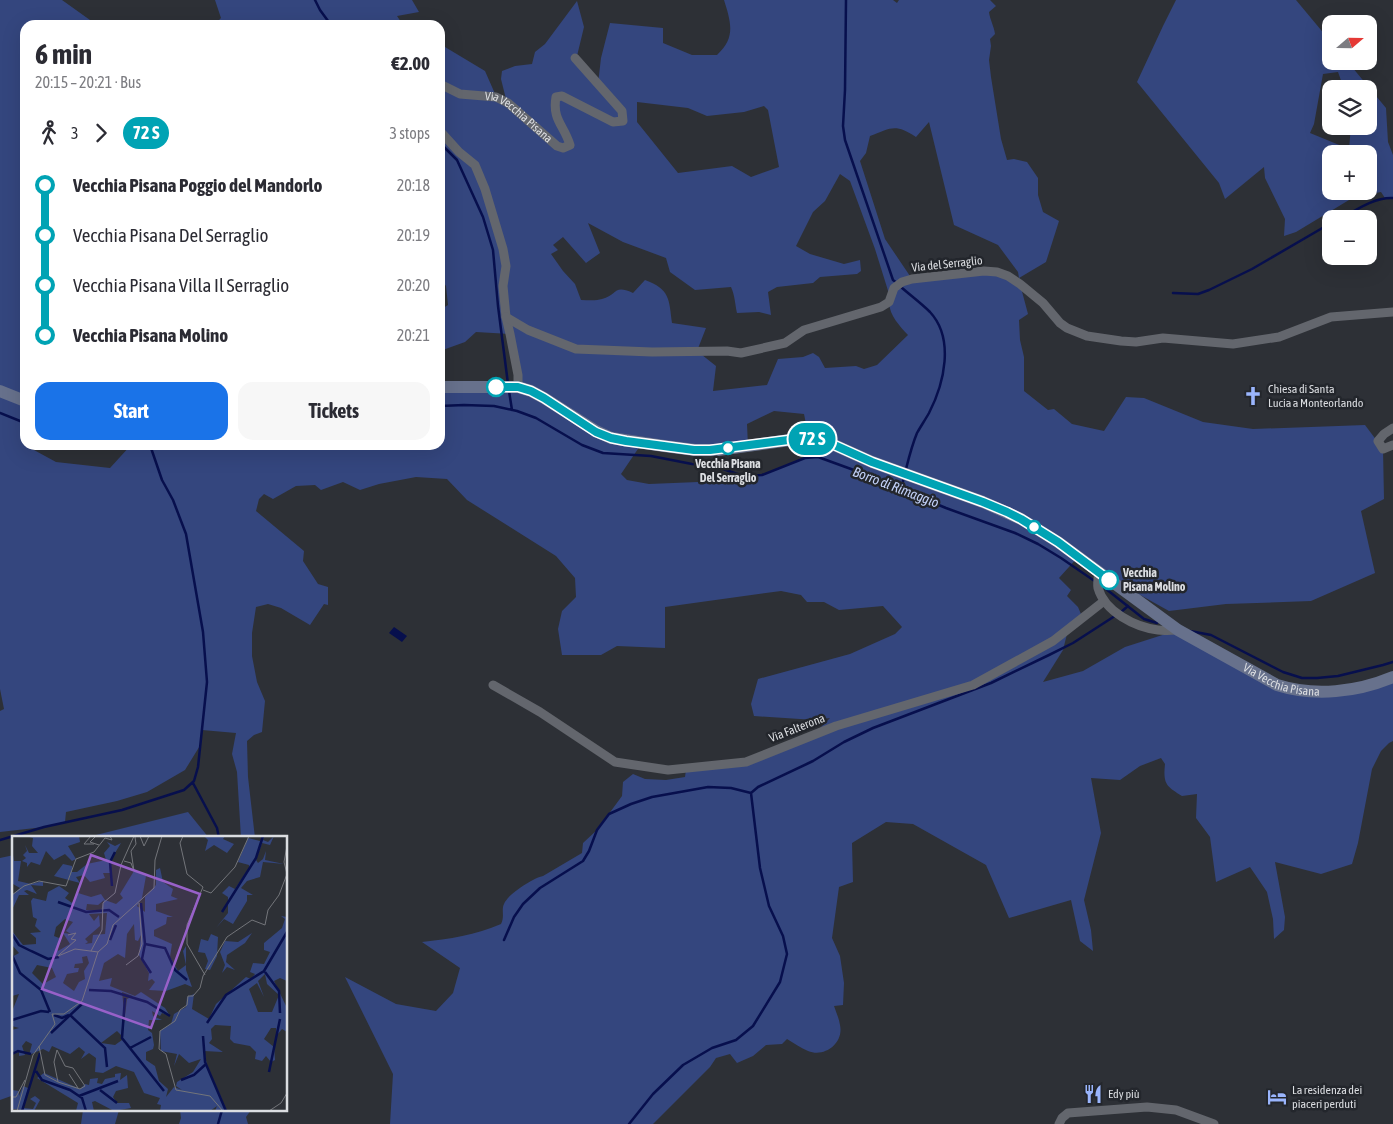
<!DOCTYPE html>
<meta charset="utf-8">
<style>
body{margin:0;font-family:"Asap Condensed",sans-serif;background:#f7f7f7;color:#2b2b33;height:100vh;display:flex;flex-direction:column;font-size:19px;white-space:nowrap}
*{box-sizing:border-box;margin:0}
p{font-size:16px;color:#7c7c81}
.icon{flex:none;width:28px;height:28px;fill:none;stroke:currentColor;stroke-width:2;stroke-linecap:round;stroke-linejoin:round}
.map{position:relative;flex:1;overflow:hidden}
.side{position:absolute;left:20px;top:20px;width:425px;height:430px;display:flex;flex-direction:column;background:#fff;border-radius:15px;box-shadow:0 5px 20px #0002}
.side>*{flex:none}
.badge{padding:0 10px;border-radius:16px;font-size:18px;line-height:32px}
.needle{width:32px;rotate:70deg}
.buttons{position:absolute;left:1322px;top:15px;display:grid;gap:10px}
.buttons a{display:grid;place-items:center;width:55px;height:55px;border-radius:10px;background:#fff;box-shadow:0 5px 20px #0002;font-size:25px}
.map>.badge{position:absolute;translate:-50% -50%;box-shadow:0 0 0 2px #fff}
.legs{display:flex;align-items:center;gap:8px;height:55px;padding:0 15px;font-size:16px}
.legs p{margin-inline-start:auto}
.headline{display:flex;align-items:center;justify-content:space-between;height:85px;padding:0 15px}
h1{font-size:28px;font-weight:700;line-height:38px}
.action{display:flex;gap:10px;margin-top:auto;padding:10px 15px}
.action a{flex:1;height:58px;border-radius:15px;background:#1a73e8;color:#fff;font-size:20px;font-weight:700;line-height:58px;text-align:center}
.action a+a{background:#f7f7f7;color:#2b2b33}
ul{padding:0 15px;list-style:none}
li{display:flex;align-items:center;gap:18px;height:50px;font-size:19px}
li i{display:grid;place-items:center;width:8px;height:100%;margin:0 6px;background:currentColor}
li i::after{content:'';width:12px;height:12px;margin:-6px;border:4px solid;border-radius:50%;background:#fff}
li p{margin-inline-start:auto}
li:first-child i{background:linear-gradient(#0000 50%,currentColor 0)}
li:last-child i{background:linear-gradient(currentColor 50%,#0000 0)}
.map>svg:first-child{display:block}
</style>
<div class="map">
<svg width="1393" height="1124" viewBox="0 0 1393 1124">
<rect width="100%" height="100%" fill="#2d3036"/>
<path fill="#34467e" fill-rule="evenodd" d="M0 0H62L97 25H25V401L21 400 24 416 23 444 56 462 110 468 131 445H440V387H518L510 334 476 332 465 342 440 351V310L448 305 446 286 440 278V44L485 71 496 96 507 103 501 79 502 71 515 66 532 64 535 52 545 44 577 1 584 27 577 56 598 84 601 58 610 23 663 28V43L692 55H717C736 38 731 22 724 0H893L897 3 899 0H990L996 6 989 12C990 20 994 26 995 34L990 39 991 46 989 60 991 77 1001 139 1007 160 1014 159 1027 162 1038 178V195L1043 212 1059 221 1046 262 1019 278 1018 272 998 245 954 225 929 122 916 137C895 123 891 128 870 136L866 153 860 161 885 239 912 279 984 271 1020 284 1028 314 1019 320 1020 340 1024 357V391L1048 410 1054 409 1072 424 1104 431 1126 397 1144 398 1203 422 1253 429 1365 425 1383 449 1384 499 1361 511 1375 573 1311 601 1226 604 1169 611 1099 572 1078 557 1059 578 1071 590 1067 596 1078 607 1083 619 1068 630 1063 650 1043 682 1083 671 1125 647 1178 630 1277 685 1312 692 1393 677V741L1389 743 1381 751 1372 769 1358 843 1352 864 1321 874 1275 862 1285 917 1284 930 1274 939 1273 919 1267 892 1250 867 1216 882 1210 837 1196 818 1197 794 1182 796C1166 786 1163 784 1165 764L1161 758 1140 766 1120 780 1091 778 1101 833 1084 900 1091 930 1093 951 1080 941 1071 900 1009 918 986 865 913 824 886 822 852 843 853 882 839 887 832 938 840 956 844 983 843 1005 834 1006C836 1012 839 1018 840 1025 844 1043 825 1058 808 1051 801 1048 794 1043 787 1039L782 1044 766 1045 753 1056 737 1063 730 1054 716 1058 710 1067 653 1124H390L393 1074 345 977 396 1004 436 1011 453 993 460 968 422 942C449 939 476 935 501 924 505 916 501 910 504 904 508 894 533 878 543 876L582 853 583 843 597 830 622 796 623 782 633 774 645 779 666 780 685 777 686 770 760 760 819 729 830 718 815 720 754 716 751 704 758 679 850 654 895 634 902 627 883 606 839 610 824 602H807L801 595 781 591 665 607V648L617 646 601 655H562L558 629 562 611 576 597 575 578 556 556 467 500 447 479 416 477 379 484 360 490 343 482 321 490 315 485 296 486 273 499 264 494 259 499 256 511 304 551 303 561 318 584 328 587V605L324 604 310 625 281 608 268 604 256 607 252 633V656L257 682 265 701 262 732 254 735 247 741 248 777 255 838H241L237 772 232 754 236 733 202 730 201 744 185 770 147 792 117 801 66 812 65 822 44 827 0 832V711L4 709 0 689ZM637 102 688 108 707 116 744 112 764 106 768 110 779 167 751 177 732 166 678 173 637 122ZM840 174 850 181 875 249 890 297C886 312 899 325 908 335L877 365 864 369 856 366 825 368 819 357 813 353 803 357 778 359 767 385 713 391 716 366 697 351 706 328 672 323C669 299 670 289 645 280L633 293C613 284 618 295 602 299 596 301 588 300 581 300L575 284 563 271 551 254 558 250 553 245 563 237 586 263 600 253 588 223 623 242 666 258 670 272 695 290 731 287C735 296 735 304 737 313L759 312 771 315 768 292 777 287 813 283 820 277 857 274 861 271 860 260 844 264 810 254 796 246 813 212 825 201ZM774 411 804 414 809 439H818V457L805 458 762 475 743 476 698 482 649 484 627 480 621 474 642 443 748 446 747 424Z
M215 0H412L419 12 397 16 403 25H214L221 18Z
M1176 0H1296L1331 42V61H1347L1386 108 1388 142 1393 155V198H1385L1381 192 1354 197 1296 232 1284 236 1285 219 1265 178 1264 167 1225 199 1219 183 1137 82 1163 26ZM1338 72 1344 89H1369V126H1351L1349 149 1310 133 1314 124 1323 74ZM1331 154H1369V191H1331Z
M188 812 209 838H84Z
M14 855V1095L0 1100V858Z
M83 1110H119L115 1124H81Z
M180 1110H251L246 1117 248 1124H179L181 1118Z"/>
<path fill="#070f4d" d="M394 627 407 636 402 642 389 633Z"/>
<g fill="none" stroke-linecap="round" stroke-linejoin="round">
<path stroke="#070f4d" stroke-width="2.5" d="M315 0 320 10 331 25
M846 0 845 90 843 126 845 140 893 280 897 283
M440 143 457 160 483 217 493 250 498 306 508 384
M1340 219C1356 210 1374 197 1393 198
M901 287C910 295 921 303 930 312 955 339 944 384 929 413 925 420 921 426 917 433 912 445 909 457 906 469
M1173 293 1198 294 1209 290 1252 269 1331 223
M509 391 512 410
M440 406 464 405 494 406 517 411 536 418 582 445 603 453 651 456 692 464 712 465 743 476 762 475 805 458 818 457 851 469 946 508 1015 533 1038 544 1061 558 1096 582
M0 413 25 423
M901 490 904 477
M1101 585 1144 619 1157 623
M1190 631 1211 635 1283 672 1302 678H1317L1338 676 1383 665 1393 662
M193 783 217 828 219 838
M751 793 758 787 813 761 844 742 873 728 991 683 1049 655 1073 643 1121 612 1128 606
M0 840 44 827 122 810 184 790 194 781 198 767 207 682 203 632 186 534 173 500 162 480 150 445
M504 940 514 917 523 904 540 888 583 861 589 851 597 830 609 814 631 804 652 797 708 787 731 788 751 793
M218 1124 222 1110
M629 1124 653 1094 683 1065 712 1048 736 1040 753 1026 780 982 787 954 783 936 769 906 760 868 751 793"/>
<g stroke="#63666d" stroke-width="9">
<path id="s1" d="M440 84 460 94 496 97 508 103 557 146 563 148 570 145C564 125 552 120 556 97L562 96 613 122 623 121 622 111 575 58"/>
<path d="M440 131 459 152 475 165 485 189 503 249 506 266 503 286 506 317 510 334 518 375V387"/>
<path d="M506 317 528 330 576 349 652 352 727 351 741 353 785 343 804 330 881 307 889 302 894 288 902 282 912 279 984 271 997 272 1008 276 1020 284 1043 303 1060 323 1067 328 1087 336 1121 341 1136 342 1163 338 1233 344 1279 337 1331 317 1393 312"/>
<path d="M1393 428 1384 434 1378 441 1383 449 1393 445"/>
<path d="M1099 572C1098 578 1097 583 1098 588 1105 612 1135 627 1158 630 1164 631 1171 630 1178 630"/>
<path d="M493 685 540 712 615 762 668 770 746 762 836 726 973 685 1053 641 1104 601"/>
<path d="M1059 1124 1062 1118 1068 1113 1147 1107 1176 1110 1214 1124"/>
</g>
<g stroke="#67718c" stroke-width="12">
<path id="s2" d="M440 387H518L531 391 544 398 596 431 611 438 664 446 695 450H718L804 438 818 439 832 444 872 462 983 502 1021 519 1058 542 1178 630 1277 685C1315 697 1357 692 1393 677"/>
<path d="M0 391 25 401"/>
</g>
</g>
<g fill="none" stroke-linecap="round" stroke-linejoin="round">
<g stroke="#fff" stroke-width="11">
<path id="line-1" d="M496 387H518L531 391 544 398 596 432 611 438 626 441 694 450H710L804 438 818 439 832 444 872 462 983 502 1007 512 1021 519 1058 542 1109 580"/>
</g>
<use href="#line-1" stroke="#00a3b4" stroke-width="8"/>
</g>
<defs>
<g id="church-bare" transform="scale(1.5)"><path d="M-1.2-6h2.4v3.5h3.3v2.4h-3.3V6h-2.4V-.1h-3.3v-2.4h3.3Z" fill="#9ab5fd" stroke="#23262c" stroke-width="2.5" paint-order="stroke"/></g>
<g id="restaurant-bare" transform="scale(1.5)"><path d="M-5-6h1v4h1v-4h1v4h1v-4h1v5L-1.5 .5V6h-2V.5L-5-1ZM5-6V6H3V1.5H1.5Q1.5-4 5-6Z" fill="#9ab5fd" stroke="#23262c" stroke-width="2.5" paint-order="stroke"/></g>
<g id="hotel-bare" transform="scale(1.5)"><path d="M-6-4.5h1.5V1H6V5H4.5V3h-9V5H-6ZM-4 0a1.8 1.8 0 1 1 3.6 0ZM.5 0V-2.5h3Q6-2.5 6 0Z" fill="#9ab5fd" stroke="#23262c" stroke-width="2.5" paint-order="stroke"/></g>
</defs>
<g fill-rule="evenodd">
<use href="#church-bare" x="1253" y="396"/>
<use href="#restaurant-bare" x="1093" y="1094"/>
<use href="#hotel-bare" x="1277" y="1097"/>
</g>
<g fill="#fff" stroke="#00a3b4" stroke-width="2.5">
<circle cx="496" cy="387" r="9"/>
<circle cx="728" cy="448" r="6"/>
<circle cx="1034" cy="527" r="6"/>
<circle cx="1109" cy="580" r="9"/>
</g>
<g text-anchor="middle" stroke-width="5" stroke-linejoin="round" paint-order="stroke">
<g font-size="12" fill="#dbdde1" stroke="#23262c">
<text dy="4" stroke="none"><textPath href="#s1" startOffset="88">Via Vecchia Pisana</textPath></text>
<text transform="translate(947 264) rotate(-6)" y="4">Via del Serraglio</text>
<text dy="4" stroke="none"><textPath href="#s2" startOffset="920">Via Vecchia Pisana</textPath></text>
<text transform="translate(797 728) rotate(-21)" y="4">Via Falterona</text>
</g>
<g font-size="12" fill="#dbdde1" stroke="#23262c" text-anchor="start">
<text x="1268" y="393">Chiesa di Santa<tspan x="1268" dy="14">Lucia a Monteorlando</tspan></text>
<text x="1292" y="1094">La residenza dei<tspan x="1292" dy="14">piaceri perduti</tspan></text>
<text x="1108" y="1098">Edy più</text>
</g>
<g font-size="12" font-weight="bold" fill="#dbdde1" stroke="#23262c">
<text x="728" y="468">Vecchia Pisana<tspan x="728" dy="14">Del Serraglio</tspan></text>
<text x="1123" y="577" text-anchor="start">Vecchia<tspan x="1123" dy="14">Pisana Molino</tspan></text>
</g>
<g font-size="14" font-style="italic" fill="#c2d1f8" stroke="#23262c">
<text transform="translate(896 487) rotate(21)" y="5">Borro di Rimaggio</text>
</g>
</g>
<g transform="translate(12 836)">
<rect width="275" height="275" fill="#2d3036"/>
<path d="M14 0H67L68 6 56 10 64 23 60 25 53 18 42 24 34 15 28 29 19 26 15 31V27L10 25 14 22 11 19 15 15 13 9 17 17H26L20 10 21 2ZM192 0H213L211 3 222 8 215 17 202 9 193 15 196 4ZM252 0 251 4 256 6 262 0 258 9 250 7 244 24 246 27 251 23 254 15 253 24 272 28 251 26 248 41 235 45 229 52 241 59H235V65L221 88 212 83 204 92 216 77V61L210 57 217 50 223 53 237 32V29L226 26 236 2 248 5ZM95 6 103 10 109 7 97 27 98 37H91L93 42 78 46 72 39 64 41 68 47 42 40 51 28 60 30V36H65L75 28 94 24 92 17 98 10ZM1 19 2 25H9L6 45 19 48 31 45V50L19 49 25 58 15 54 12 55 17 59H7L0 74V59L8 52 1 48 0 51ZM148 32 151 46 161 53 159 60 166 63 144 68V75L161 81H155L154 88 142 94V100L160 108 158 121 166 135 174 129 171 115 174 110V134L180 151 173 148 154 155 137 154 143 146 140 143 136 145 137 137 127 119 129 99 126 105 123 104 122 88 115 98 113 122 106 118 92 127 87 145 100 142 98 150 123 160 129 156 153 172 158 180 150 177 148 180 140 175 141 180 150 184H137L136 194 140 197 142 209 141 213 134 216V224L143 230 147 245 156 253 154 261 162 251 170 254 164 250 165 246 181 236 189 223 177 227 167 218 162 230 165 218 149 215 148 195 159 188 162 178 174 171 175 161 182 158 180 173 197 183 204 168 234 141 239 143 243 138 238 136 241 127 252 128 258 116 252 114V107L270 92 273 83 269 80 275 81V145L268 142 262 145 275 172V196L270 193 265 199 264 192H259L252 203 262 211 263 224 259 226 254 220 250 225 243 223 244 216 238 210 222 207 218 203 219 190 203 189 199 193 200 203 197 207 211 216 192 215 195 229 215 275H203L205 270 198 275H148L149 269 145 268 148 262 132 257 122 236 104 230 91 237 83 236 84 222 77 217 69 223 73 216 67 211 58 218 40 210 37 216 31 213 17 219 20 208 14 205 10 210 13 219 7 220V216L2 217 0 212V194L7 192 0 190V171L1 173 7 158 0 160V121L7 117 0 109V95L11 109 24 108V102L18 97 29 96 23 90 25 83 21 81 19 65 21 62 34 65 36 56 47 50 57 57 53 62 60 67 66 57 79 61 89 58 93 64 104 68 111 62 108 58 122 35 134 40 130 62 125 70 133 76V61L144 49V34ZM92 64 89 75 74 74 75 68 86 69ZM95 77 93 98 81 99 80 107 73 108 76 106 73 103 88 90 87 79 82 85 77 78ZM53 83 61 86 54 95 59 98 51 97 58 108 46 115 47 102 42 100 44 91ZM75 120 77 127 72 135 73 143 67 146 62 155 51 147 55 138 66 136 67 132H62L63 128 71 127 70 121ZM25 129 40 132 44 141 31 148 20 137ZM253 138 255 148 267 159 260 176H246L237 153 245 147 252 161 246 145ZM110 156 121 160 115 163 110 204 103 209 89 207 105 195 109 199 112 175ZM240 97 233 107 215 119 214 126 223 134 215 131 210 137 213 129 208 116 213 105 226 106ZM199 98 206 101 205 120 198 134 193 133 196 125 193 117 186 116 189 103 196 105ZM32 237 68 253 73 248 77 249 78 243 86 242 85 247 90 248 93 243 103 241V238L109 237 108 244 115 239 116 252 104 255 101 261 105 267H117L119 272 102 275 83 265 80 266 82 275H64L66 267 25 242ZM11 250 16 252 11 272 21 273 24 267 18 263 23 260 28 264 22 275 1 273 0 254 7 255V260Z" fill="#34467e" fill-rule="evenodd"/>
<path fill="none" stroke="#070f4d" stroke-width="2.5" d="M100 50 98 26 103 16M46 66 74 76 97 74 107 81M129 67 133 108 130 123 139 137M210 76 244 22 251 0M0 98 7 109 19 115 36 123 47 121M98 104 104 89M133 108 153 112 163 134 175 144M0 119 8 137 29 154 38 176M253 136 267 155 268 177M77 154 99 155 135 166 158 180M113 162 110 202 152 255M42 179 50 182 57 179M58 179 93 212 95 231M0 184 29 175 37 176M195 187 214 159 252 135 275 96M39 197 70 168M191 200 193 226 214 275M118 212 139 201M0 218 6 215 19 218M24 235 30 244 58 254 70 262 74 275M257 236 268 183M169 244 182 239 194 228M88 254 105 267M67 260 106 245M10 275 28 217"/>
<path fill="none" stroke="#73757a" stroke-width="1" d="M79 0 72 8H82M84 0 78 6 87 9M128 0 132 10 137 0M171 0 168 7 175 38 191 51 175 89V108L193 139M112 25 119 27 122 35 119 15 124 8 123 1M191 54 199 57 223 31 237 0M0 59 12 50 27 45 54 50 64 23 82 16 93 2 100 4 98 0M79 115 90 94 91 67 103 57 109 29 122 0M48 118 46 120 63 113 86 116M48 118 64 104 59 103 64 97 56 99M114 129 126 120 130 108 127 67M27 210 33 239 46 246 68 253 73 250 61 232 53 230 45 214 42 226 46 246M57 238 66 252M0 261H4L13 244M5 275 21 219 43 188 40 178H52L70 165 86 116 95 108 101 89 142 52 143 24 150 0M211 275 198 260 164 254 154 218 147 213 148 195 163 185 168 174 175 169 176 160H181L188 152 191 140 215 101 240 84 253 89 256 74 267 59 275 38 272 26 275 10M257 275 269 267 275 257"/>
<path fill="#9861c9" fill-opacity="0.15" stroke="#9861c9" stroke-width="2.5" d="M79 19 188 58 139 192 30 153Z"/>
<rect width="275" height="275" fill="none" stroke="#dbdde1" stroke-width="2.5"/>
</g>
</svg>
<div class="buttons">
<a><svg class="needle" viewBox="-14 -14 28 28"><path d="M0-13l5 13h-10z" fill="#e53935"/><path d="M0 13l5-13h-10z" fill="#7c7c81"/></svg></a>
<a><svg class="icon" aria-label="layers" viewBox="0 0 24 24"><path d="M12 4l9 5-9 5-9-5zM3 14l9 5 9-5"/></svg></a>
<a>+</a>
<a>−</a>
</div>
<b class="badge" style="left:812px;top:439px;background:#00a3b4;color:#fff">72 S</b>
<section class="side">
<div class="headline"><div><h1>6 min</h1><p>20:15 – 20:21 · Bus</p></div><b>€2.00</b></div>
<div class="legs"><svg class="icon" aria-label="walk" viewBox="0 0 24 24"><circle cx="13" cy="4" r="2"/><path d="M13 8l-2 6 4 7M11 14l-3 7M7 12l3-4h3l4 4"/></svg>3<svg class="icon" aria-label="forward" viewBox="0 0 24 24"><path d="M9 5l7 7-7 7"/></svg><b class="badge" style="background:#00a3b4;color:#fff">72 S</b><p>3 stops</p></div>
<ul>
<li><i style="color:#00a3b4"></i><b>Vecchia Pisana Poggio del Mandorlo</b><p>20:18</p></li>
<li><i style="color:#00a3b4"></i><span>Vecchia Pisana Del Serraglio</span><p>20:19</p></li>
<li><i style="color:#00a3b4"></i><span>Vecchia Pisana Villa Il Serraglio</span><p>20:20</p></li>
<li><i style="color:#00a3b4"></i><b>Vecchia Pisana Molino</b><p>20:21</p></li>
</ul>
<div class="action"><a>Start</a><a>Tickets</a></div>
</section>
</div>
